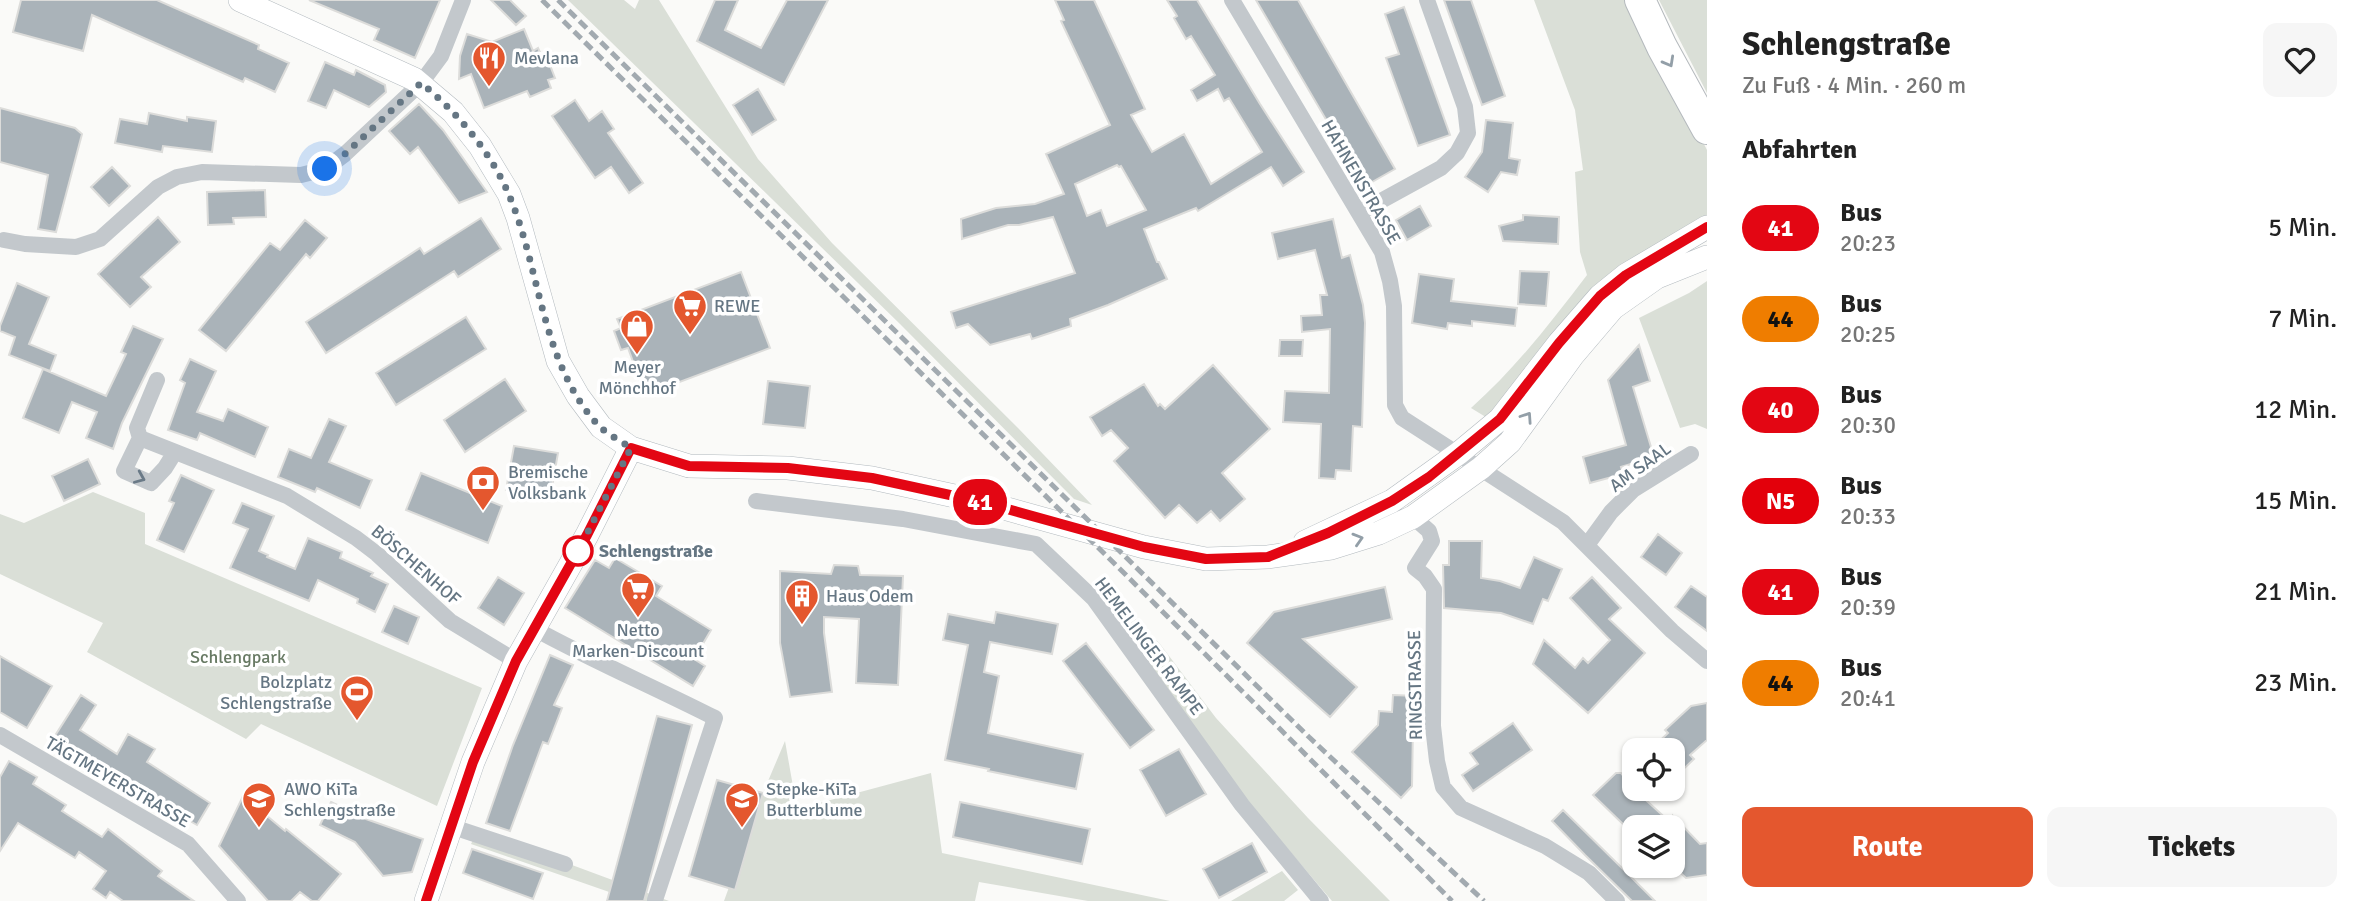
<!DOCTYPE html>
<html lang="de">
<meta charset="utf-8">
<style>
body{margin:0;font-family:Signika,sans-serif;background:#f6f6f6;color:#222;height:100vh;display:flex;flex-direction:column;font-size:26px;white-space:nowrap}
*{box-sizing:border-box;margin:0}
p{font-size:23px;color:#767676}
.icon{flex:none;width:38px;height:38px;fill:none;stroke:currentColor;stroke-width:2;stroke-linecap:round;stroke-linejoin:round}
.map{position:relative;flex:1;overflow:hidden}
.drawer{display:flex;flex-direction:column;background:#fff;width:665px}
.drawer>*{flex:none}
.badge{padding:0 14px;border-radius:23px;font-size:24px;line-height:46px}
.fabs{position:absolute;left:1622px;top:738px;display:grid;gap:14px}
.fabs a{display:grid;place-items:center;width:63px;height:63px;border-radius:14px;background:#fff;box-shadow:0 2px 5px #0004;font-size:35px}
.you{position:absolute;width:35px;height:35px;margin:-18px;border:5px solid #fff;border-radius:50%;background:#1a73e8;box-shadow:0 0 0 10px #1a73e833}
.map>.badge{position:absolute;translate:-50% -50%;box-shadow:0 0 0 4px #fff}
h2{padding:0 35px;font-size:26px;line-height:63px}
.round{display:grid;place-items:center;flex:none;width:74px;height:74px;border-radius:14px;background:#f6f6f6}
.overview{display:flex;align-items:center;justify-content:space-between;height:119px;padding:0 35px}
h1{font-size:33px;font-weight:700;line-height:52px}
.action{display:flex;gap:14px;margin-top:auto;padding:14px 35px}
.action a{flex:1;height:80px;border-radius:14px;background:#e4572e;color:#fff;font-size:28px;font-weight:700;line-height:80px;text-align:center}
.action a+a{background:#f6f6f6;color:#222}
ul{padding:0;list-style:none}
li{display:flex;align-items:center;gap:21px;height:91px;padding:0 35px}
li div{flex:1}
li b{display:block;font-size:26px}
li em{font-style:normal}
li .badge{min-width:77px;font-weight:700;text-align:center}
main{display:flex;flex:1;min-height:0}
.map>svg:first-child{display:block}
</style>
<main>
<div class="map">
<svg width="1707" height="901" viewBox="0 0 1707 901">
<rect width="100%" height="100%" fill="#fafaf8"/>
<path fill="#dadfd7" d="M568 0H624L635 9 639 0H659L758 159 832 243 1018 428 1092 505 1074 499 900 324Z
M1534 0H1630L1707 150V215L1647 252 1489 419 1471 408C1516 368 1551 322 1587 275L1580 252 1575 172 1583 170 1575 110Z
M1659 0H1707V93Z
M1707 281V429L1695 424 1680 428 1639 318 1689 293Z
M93 492 145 513V544L482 688 437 806 261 724 246 739 87 652 103 623 0 574V514L24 523Z
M1104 586 1160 644 1216 718 1308 818 1390 901H1332L1253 808 1147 662 1153 654 1126 621 1099 594Z
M785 741 797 809 931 773 942 853 1170 901H1088L979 882 975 901H724L763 793Z
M478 830 669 901H635L471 844Z
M1282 871 1298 890 1284 901H1231Z"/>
<path fill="#aab3b9" stroke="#dcdcda" stroke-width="2" fill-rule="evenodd" d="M21 0H157L259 45 258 49 289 63 275 92 245 78 243 82 92 15 83 51 13 32Z
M309 0H440L415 58 374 40 379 29Z
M491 0H510L526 16 516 25Z
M715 0H738L725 30 761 48 787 0H828L784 85 697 41Z
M1055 0H1094L1145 109 1131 115 1152 152 1184 134 1211 184 1262 152 1229 98 1224 101 1218 89 1197 101 1191 90 1215 75 1191 36 1186 39 1174 18 1177 16 1167 0H1197L1260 104 1304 172 1283 186 1271 167 1198 211 1196 208 1144 229 1157 262H1159L1167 279 1108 305 1070 319 1071 326 1032 339 1030 334 990 345 968 324 956 328 951 312 1075 273 1053 217 1019 225H1008L962 239 961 219 996 208 1035 204 1064 194 1046 154 1110 125 1061 21 1064 20ZM1117 165 1119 167 1121 166 1146 210 1107 226 1101 210 1087 216 1075 184Z
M1256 0H1298L1395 169 1365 186Z
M1444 0H1471L1505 96 1482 105Z
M1404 7 1450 135 1418 146 1386 58 1399 54 1385 14Z
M524 29 533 51 538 48 542 57 546 55 555 78 548 80 551 88 530 97 527 91 484 108 471 74 459 79 460 56 467 34 492 42Z
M325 62 354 75 356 70 385 85 386 92 369 107 334 90 326 108 308 101Z
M758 89 776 120 752 135 733 105Z
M575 100 589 121 602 111 614 129 608 133 643 183 629 193 611 167 595 178 552 116Z
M419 104 443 130 487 192 459 203 418 147 410 154 389 131Z
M0 108 75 128 82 134 56 232 38 229 48 175 0 162Z
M149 113 187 121V117L216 121 212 152 163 146 162 152 115 143 120 119 147 124Z
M1486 120 1513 123 1509 158 1520 160 1517 175 1501 172 1488 192 1465 177 1482 152Z
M112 167 130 186 109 206 91 187Z
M265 190 266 217 233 218 234 224 208 225 207 192Z
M1420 206 1431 226 1407 240 1396 220Z
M1523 215 1559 217 1558 244 1503 241 1499 226 1523 220Z
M158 217 180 242 141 277 151 287 130 307 98 274Z
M481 218 501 249 458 277 454 271 326 353 306 322 420 248 424 254Z
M1333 219 1342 258 1350 255 1363 305 1365 323 1362 427 1353 426 1351 471 1336 470 1335 479 1319 478 1321 424 1283 422 1285 391 1329 393 1330 329 1302 332 1301 316 1322 315 1320 295H1327L1315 250 1278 259 1272 233Z
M305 220 327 238 310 258 306 254 226 351 199 330 270 243 280 250Z
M1520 271 1549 272 1546 306 1518 304Z
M741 272 770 348 645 395 628 348 621 350 614 331 621 328 617 319Z
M1419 274 1454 279 1451 301 1517 308 1515 326 1472 321V326L1448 323 1447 329 1412 323Z
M17 283 49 297 29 344 56 355 50 371 9 355 15 337 0 331V326Z
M466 317 486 349 396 405 376 373Z
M133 326 163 339 122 423 113 449 86 438 97 412 72 402 59 433 23 418 43 369 106 396 126 354 121 352Z
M1280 340H1303L1302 356H1279Z
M1639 345 1650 381 1633 387 1654 457 1621 467 1623 474 1590 483 1583 457 1626 445 1608 380Z
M190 359 216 371 197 412 223 421 228 409 268 427 255 457 200 433 197 440 168 430 185 383 180 380Z
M1213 365 1270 429 1222 473 1245 499 1220 521 1211 511 1197 523 1179 505 1165 518 1114 461 1128 448 1111 430 1102 436 1090 417 1144 384 1158 406 1160 404 1165 409Z
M505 379 526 411 465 452 444 420Z
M768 381 810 386 805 428 763 424Z
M329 419 346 426 329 462 372 480 360 508 317 488 315 492 278 477 289 449 311 458Z
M514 446 558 453 550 498 506 490Z
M88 459 100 484 64 501 52 476Z
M421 473 502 506 488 543 406 510Z
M181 475 214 490 184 552 157 540 174 503 169 501Z
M242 503 274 516 259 551 268 555 267 557 295 569 308 538 342 552 340 558 373 573 371 576 388 584 375 612 357 603 358 599 318 580 309 601 230 568 248 529 233 523Z
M1658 534 1682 553 1666 575 1641 557Z
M1449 541H1482L1481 578 1500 581 1520 588 1534 557 1562 569 1548 601 1543 599 1533 624 1501 613 1444 608 1443 565H1449Z
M615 558 662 586 656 596 711 630 694 659 705 666 693 686 565 608 595 560 609 568Z
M834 565 858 566 860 575 903 576 898 685 856 683 859 619 824 617V633L832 692 790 697 780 643V571L831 574Z
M498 577 524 593 504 625 478 608Z
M1592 577 1621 608 1609 619 1645 653 1588 713 1533 664 1544 640 1575 668 1583 658 1588 663 1610 640 1570 598Z
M1691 586 1707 597V631L1675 607Z
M1385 587 1392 619 1303 639 1357 687 1330 717 1247 643 1274 612Z
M394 606 419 617 408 644 382 632Z
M996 612 1058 624 1052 654 990 642 984 672 999 676 988 733 1083 754 1076 789 988 771 989 769 945 760 968 645 943 640 948 614 994 623Z
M1086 643 1154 730 1130 748 1063 661Z
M550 655 573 665 554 705 562 708 548 744 543 742 510 831 486 823 513 745Z
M0 656 52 686 27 728 0 712Z
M81 695 96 705 80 730 117 754 128 734 155 749 147 762 210 803 197 825 91 765 90 767 51 742Z
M1393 695 1416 696 1413 725 1412 786 1401 798 1352 752 1378 725 1379 711 1392 712Z
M1707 703V740L1690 755 1694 759 1673 779V751H1649L1668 733 1665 730 1691 706Z
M657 716 692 725 644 901H607Z
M1513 723 1532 750 1473 791 1462 775 1478 764 1470 753Z
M1179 749 1206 794 1166 816 1140 770Z
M9 761 37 777 33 784 66 805 62 811 102 837 108 829 162 871 158 876 194 901H123L110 892 106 898 93 889 106 871 79 852 75 858 18 823 0 851V777Z
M1616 773H1621L1634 789 1673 825V816L1700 844 1707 843V875L1686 878 1673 866V828H1627L1593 795Z
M717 780 763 793 735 890 689 876Z
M243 796 285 831 286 829 341 874 318 901H312L300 892 291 901H268L219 846Z
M331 802 366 819 423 839 412 872 383 876 355 842 320 825Z
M960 802 1090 829 1082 864 953 837Z
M1563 810 1625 871 1655 901H1632L1585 855 1552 821Z
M1252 843 1267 872 1219 898 1203 869Z
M472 849 543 873 533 899 463 873Z"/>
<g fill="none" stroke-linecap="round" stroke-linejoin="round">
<g stroke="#b3babf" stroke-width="24">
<path id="secondary" d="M240 0 414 79 453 112 480 146 509 194 518 218 558 361 578 396 601 427 631 448 689 466 788 468 872 478 982 502 1144 547 1206 559 1268 557 1331 548 1379 533 1413 517 1481 468 1510 442 1573 355 1613 308 1657 277 1707 257
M1305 542 1392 501 1459 453 1500 419 1559 343 1600 296 1626 275 1707 227
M426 901 473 762 516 661 587 535 631 448"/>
</g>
<g stroke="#b4b9bd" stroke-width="32">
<path id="highway" d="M1640 0 1662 47 1707 129"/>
</g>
<path stroke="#c3c8cc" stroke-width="16" d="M1232 0 1382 252 1390 281 1394 306 1395 405 1402 418 1563 522 1672 631 1707 661
M1359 213 1441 168 1457 153 1468 133 1465 107 1427 0
M4 240 25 244 76 247 100 239 158 187 177 177 202 172 301 175 325 169 345 154 421 83 441 56 463 0
M140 438 137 428 157 380
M175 452 165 468 151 483 124 471 140 438 287 496 356 538 377 554 450 621 516 661
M756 501 903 519 1036 544 1094 599 1242 805 1321 901
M1413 517 1429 531 1432 541 1415 568 1425 576 1434 589 1433 726 1437 761 1443 787 1461 808 1545 846 1589 873 1617 901
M1587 545 1611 512 1633 490 1691 454
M533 628C593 661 654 687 715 718L655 900
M0 735 188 844 238 901
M450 826 565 864"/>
<use href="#secondary" stroke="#fff" stroke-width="23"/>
<use href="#highway" stroke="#fff" stroke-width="30"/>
<path stroke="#a2aab0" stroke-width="5" stroke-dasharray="10 5" stroke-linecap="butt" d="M542 0 1130 579 1452 901
M558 0 1309 737 1484 901"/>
</g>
<defs><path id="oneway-chevron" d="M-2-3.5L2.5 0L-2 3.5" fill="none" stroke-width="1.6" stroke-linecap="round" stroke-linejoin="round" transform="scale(1.75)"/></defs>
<g stroke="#939fa8">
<use href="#oneway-chevron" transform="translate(1669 62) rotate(61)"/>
<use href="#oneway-chevron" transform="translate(1527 417) rotate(-56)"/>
<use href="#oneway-chevron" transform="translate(1358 539) rotate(-17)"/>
</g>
<use stroke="#6a7a87" href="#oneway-chevron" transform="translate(140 478) rotate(23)"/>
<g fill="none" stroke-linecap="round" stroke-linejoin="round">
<g stroke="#fff" stroke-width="16">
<path id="line" d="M426 901 473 762 516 661 587 535 631 448 689 466 788 468 872 478 982 502 1144 547 1206 559 1268 557 1328 533 1392 501 1429 477 1500 419 1559 343 1600 296 1626 275 1707 227"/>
</g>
<use href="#line" stroke="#e30613" stroke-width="10"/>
<path stroke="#657683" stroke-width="7" stroke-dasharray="0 12.6" d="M325 169 345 154 421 83C457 112 491 152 509 195 541 270 541 365 600 427 609 435 621 441 631 448L578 551"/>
</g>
<defs>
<g id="restaurant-pin" transform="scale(1.75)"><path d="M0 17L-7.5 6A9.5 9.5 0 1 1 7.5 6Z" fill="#e4572e" stroke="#fff"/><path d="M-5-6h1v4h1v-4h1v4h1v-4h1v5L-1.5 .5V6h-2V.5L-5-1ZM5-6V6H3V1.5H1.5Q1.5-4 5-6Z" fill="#fff"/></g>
<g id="supermarket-pin" transform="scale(1.75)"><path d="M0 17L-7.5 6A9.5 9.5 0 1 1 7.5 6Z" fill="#e4572e" stroke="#fff"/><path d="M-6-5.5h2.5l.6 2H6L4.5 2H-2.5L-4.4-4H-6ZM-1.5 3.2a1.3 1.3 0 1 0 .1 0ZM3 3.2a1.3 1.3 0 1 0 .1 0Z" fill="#fff"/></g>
<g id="shop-pin" transform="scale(1.75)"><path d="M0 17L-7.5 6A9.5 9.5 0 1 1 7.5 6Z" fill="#e4572e" stroke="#fff"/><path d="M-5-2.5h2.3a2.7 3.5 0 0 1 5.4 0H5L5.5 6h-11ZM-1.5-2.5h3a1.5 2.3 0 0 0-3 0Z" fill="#fff"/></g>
<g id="bank-pin" transform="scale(1.75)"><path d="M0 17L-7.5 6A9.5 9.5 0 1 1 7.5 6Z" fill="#e4572e" stroke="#fff"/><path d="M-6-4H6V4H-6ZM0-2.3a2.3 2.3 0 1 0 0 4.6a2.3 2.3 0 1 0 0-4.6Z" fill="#fff"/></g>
<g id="building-pin" transform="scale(1.75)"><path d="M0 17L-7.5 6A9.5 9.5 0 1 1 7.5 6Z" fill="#e4572e" stroke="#fff"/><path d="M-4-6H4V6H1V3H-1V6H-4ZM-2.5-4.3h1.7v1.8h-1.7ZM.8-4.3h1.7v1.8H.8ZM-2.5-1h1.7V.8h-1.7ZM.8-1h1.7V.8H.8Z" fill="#fff"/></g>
<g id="stadium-pin" transform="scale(1.75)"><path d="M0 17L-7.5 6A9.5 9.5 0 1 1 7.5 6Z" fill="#e4572e" stroke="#fff"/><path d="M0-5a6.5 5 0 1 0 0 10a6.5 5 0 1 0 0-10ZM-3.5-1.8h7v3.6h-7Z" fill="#fff"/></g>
<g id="school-pin" transform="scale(1.75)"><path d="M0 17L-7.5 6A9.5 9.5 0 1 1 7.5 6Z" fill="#e4572e" stroke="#fff"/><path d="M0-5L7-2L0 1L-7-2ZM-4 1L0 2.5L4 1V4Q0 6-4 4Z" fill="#fff"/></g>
</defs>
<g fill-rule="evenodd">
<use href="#restaurant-pin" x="489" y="58"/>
<use href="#supermarket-pin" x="690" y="306"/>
<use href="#shop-pin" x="637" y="326"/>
<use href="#bank-pin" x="483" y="482"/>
<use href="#supermarket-pin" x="638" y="589"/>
<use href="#building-pin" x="802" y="596"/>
<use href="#stadium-pin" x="357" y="692"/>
<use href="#school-pin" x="259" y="799"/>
<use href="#school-pin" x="742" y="799"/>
</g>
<circle fill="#fff" stroke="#e30613" stroke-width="3.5" cx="578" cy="551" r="14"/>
<g text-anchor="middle" stroke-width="7" stroke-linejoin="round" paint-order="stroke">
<g font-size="18" fill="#657683" stroke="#fff" text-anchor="start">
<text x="514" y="64">Mevlana</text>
<text x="714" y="312">REWE</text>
<text x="637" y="373" text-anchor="middle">Meyer<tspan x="637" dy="21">Mönchhof</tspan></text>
<text x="508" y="478">Bremische<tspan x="508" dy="21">Volksbank</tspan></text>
<text x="826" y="602">Haus Odem</text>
<text x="638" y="636" text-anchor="middle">Netto<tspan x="638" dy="21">Marken-Discount</tspan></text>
<text x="332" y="688" text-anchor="end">Bolzplatz<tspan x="332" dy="21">Schlengstraße</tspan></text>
<text x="284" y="795">AWO KiTa<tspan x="284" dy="21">Schlengstraße</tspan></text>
<text x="766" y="795">Stepke-KiTa<tspan x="766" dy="21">Butterblume</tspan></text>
</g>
<g font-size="18" fill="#657683" stroke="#fff">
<text transform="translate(1361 182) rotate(60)" y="6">HAHNENSTRASSE</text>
<text transform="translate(1640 467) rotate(-36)" y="6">AM SAAL</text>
<text transform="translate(416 565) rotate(41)" y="6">BÖSCHENHOF</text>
<text transform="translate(1149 646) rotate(53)" y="6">HEMELINGER RAMPE</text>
<text transform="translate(1415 685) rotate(-91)" y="6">RINGSTRASSE</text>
<text transform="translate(118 782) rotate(30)" y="6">TÄGTMEYERSTRASSE</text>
</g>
<g font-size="18" font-weight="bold" fill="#657683" stroke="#fff" text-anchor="start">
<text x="599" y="557">Schlengstraße</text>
</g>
<g font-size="18" fill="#687a64" stroke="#fff">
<text x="238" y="663">Schlengpark</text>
</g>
</g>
</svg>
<div class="fabs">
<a><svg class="icon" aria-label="locate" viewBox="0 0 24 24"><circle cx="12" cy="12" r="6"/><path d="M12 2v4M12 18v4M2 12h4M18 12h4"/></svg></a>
<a><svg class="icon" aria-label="layers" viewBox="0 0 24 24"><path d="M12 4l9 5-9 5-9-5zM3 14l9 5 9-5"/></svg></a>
</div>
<div class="you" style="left:325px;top:169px"></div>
<b class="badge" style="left:980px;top:502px;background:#e30613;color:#fff">41</b>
</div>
<section class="drawer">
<div class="overview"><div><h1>Schlengstraße</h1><p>Zu Fuß · 4 Min. · 260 m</p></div><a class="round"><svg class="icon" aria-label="heart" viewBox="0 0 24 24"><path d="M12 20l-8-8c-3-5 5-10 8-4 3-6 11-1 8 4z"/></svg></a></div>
<h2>Abfahrten</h2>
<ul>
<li><span class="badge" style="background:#e30613;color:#fff">41</span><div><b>Bus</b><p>20:23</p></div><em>5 Min.</em></li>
<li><span class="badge" style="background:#ef7d00;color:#111">44</span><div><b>Bus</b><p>20:25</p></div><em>7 Min.</em></li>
<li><span class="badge" style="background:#e30613;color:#fff">40</span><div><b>Bus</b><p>20:30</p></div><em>12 Min.</em></li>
<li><span class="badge" style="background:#e3000b;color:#fff">N5</span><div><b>Bus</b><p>20:33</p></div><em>15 Min.</em></li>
<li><span class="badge" style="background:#e30613;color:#fff">41</span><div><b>Bus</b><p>20:39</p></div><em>21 Min.</em></li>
<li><span class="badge" style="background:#ef7d00;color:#111">44</span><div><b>Bus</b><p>20:41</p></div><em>23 Min.</em></li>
</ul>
<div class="action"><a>Route</a><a>Tickets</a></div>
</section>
</main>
